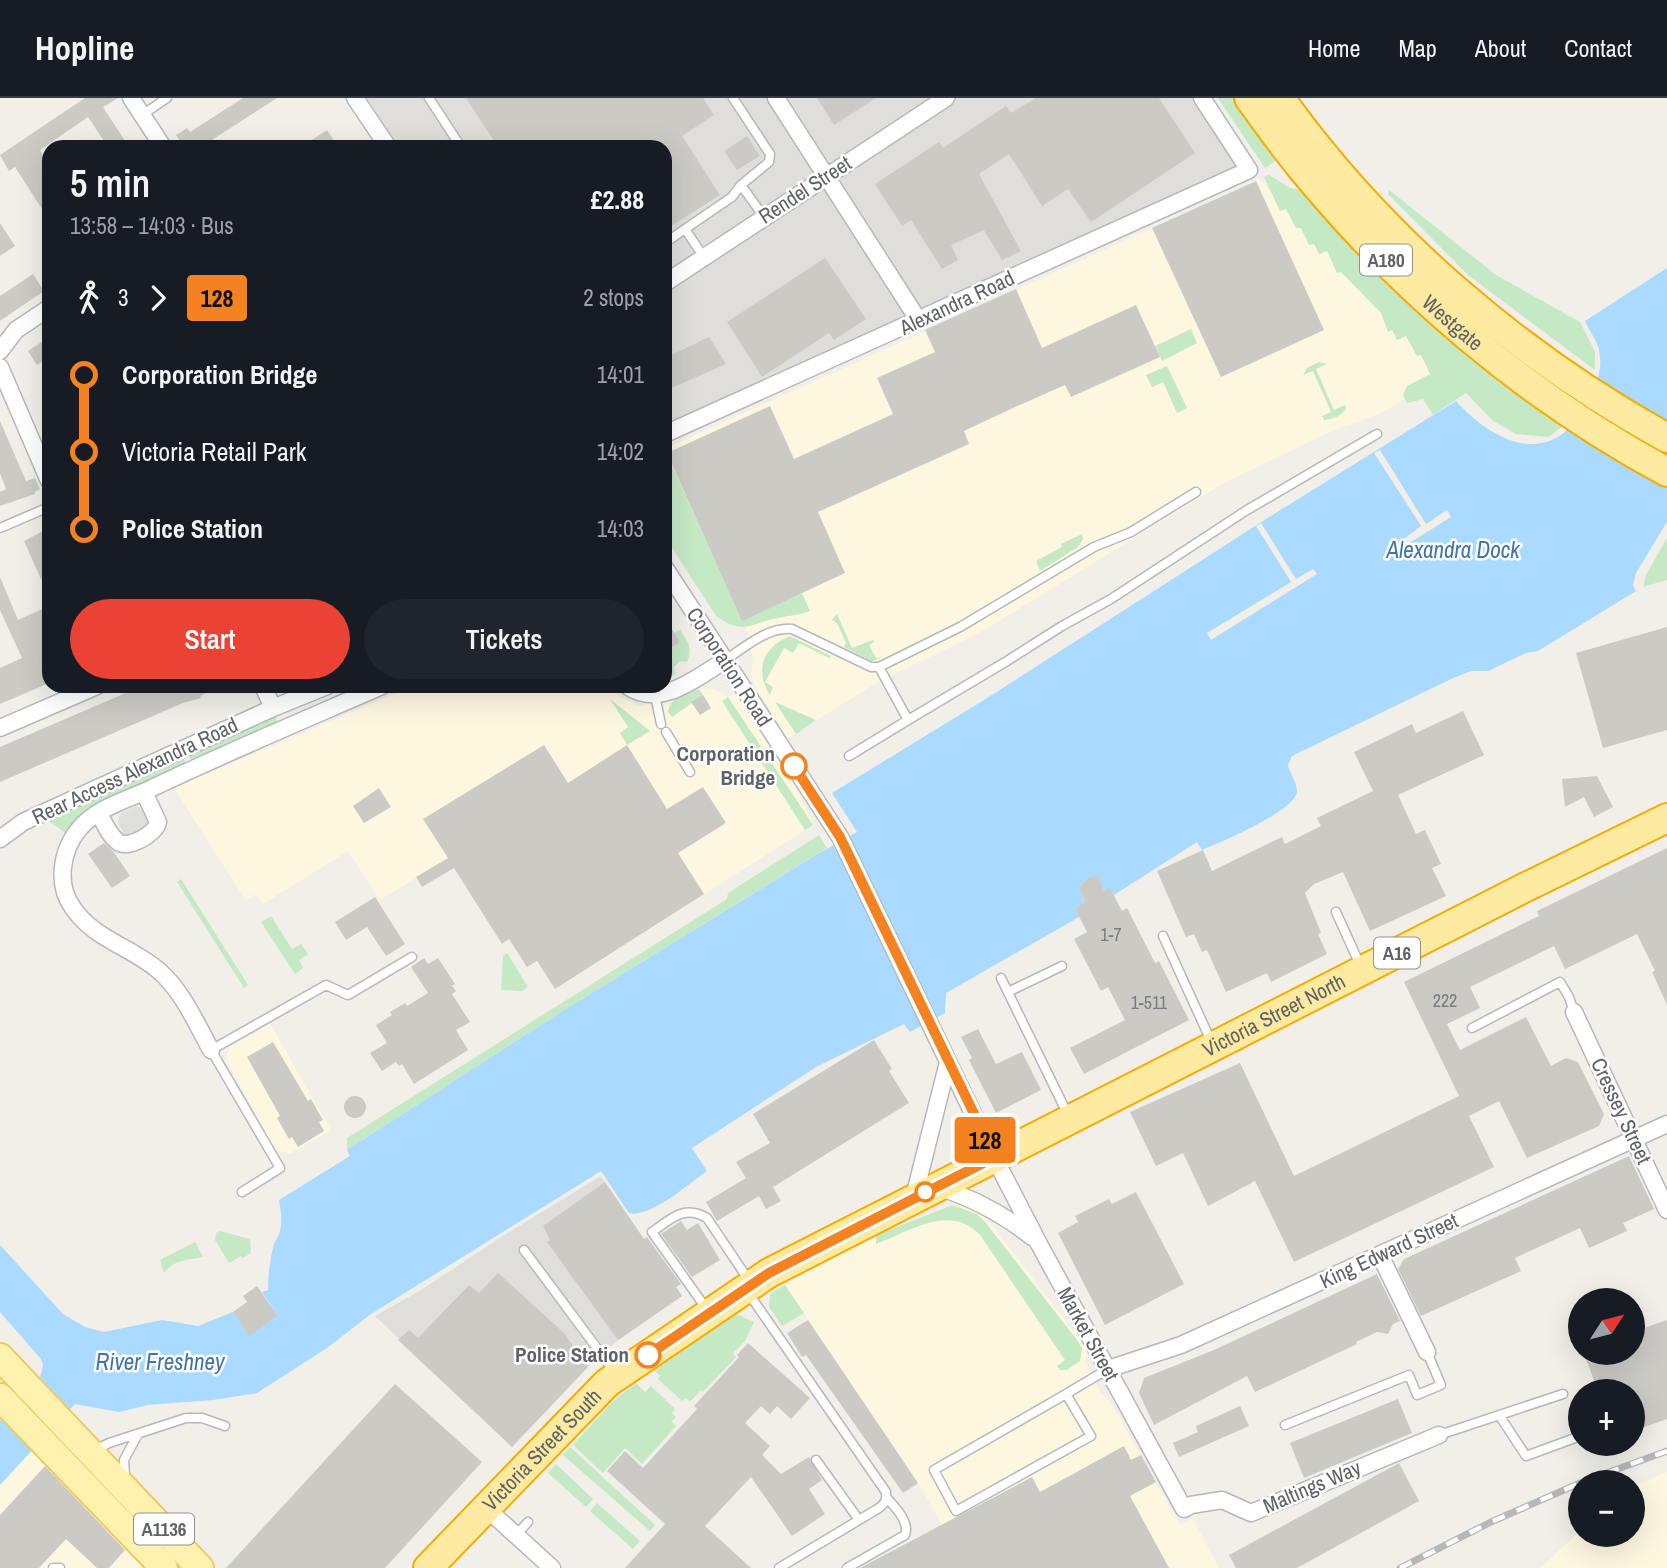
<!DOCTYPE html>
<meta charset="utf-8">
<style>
body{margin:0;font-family:"Archivo Narrow",sans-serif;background:#20242c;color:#f1f3f6;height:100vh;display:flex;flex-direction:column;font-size:26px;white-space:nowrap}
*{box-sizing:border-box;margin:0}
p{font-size:23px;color:#9ea1a6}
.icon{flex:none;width:38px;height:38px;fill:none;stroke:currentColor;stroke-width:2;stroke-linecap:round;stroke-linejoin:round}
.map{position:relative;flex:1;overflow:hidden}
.details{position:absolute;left:42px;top:42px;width:630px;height:553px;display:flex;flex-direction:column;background:#171b24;border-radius:21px;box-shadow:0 7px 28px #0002}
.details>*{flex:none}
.badge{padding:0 14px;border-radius:5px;font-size:24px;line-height:46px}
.needle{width:46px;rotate:54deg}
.buttons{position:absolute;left:1568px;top:1190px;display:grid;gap:14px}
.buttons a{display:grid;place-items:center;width:77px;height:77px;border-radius:50%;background:#171b24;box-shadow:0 7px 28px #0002;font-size:35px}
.map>.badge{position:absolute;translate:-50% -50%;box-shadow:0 0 0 4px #fff}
.legs{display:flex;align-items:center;gap:10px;height:77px;padding:0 28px;font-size:23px}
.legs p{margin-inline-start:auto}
.overview{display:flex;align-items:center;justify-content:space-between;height:119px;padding:0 28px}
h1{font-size:38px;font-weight:600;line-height:52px}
.button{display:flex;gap:14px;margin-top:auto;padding:14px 28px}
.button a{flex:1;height:80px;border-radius:42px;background:#ea4335;color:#fff;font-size:28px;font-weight:600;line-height:80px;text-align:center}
.button a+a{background:#20242c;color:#f1f3f6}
ul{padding:0 28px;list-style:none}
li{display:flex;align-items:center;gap:24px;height:77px;font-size:26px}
li i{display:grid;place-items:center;width:10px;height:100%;margin:0 9px;background:currentColor}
li i::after{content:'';width:18px;height:18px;margin:-9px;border:5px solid;border-radius:50%;background:#171b24}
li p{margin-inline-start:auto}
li:first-child i{background:linear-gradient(#0000 50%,currentColor 0)}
li:last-child i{background:linear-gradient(currentColor 50%,#0000 0)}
header{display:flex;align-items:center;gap:42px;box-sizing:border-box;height:98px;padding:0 35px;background:#171b24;border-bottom:2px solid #363941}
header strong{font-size:33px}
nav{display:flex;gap:38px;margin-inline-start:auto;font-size:24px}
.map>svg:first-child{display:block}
</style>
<header>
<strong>Hopline</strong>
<nav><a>Home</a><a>Map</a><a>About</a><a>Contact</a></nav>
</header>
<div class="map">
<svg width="1667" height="1470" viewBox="0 0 1667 1470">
<rect width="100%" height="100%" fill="#f1efe8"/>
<path fill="#fef7e0" d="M1257 79 1446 277 1383 314 1323 337 1224 385 981 534 878 584 788 640 755 589 751 576 753 563 746 530 665 351 1256 83Z
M413 588H608L621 599 639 607 656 605 699 591 716 592 728 599 748 588 813 727 555 891 537 864 527 869 510 841 502 846 454 770 422 789 416 780 380 802 348 753 263 806 256 796 246 803 176 693V689Z
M270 926 331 1032 291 1055 279 1054 275 1051 226 962 230 949Z
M953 1107 965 1108 979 1114 989 1123 1079 1241 1087 1252 1085 1263 1101 1296 1109 1301 1180 1427 1193 1421 1219 1470H934L958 1457 922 1391 785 1187 876 1137Z
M0 1310 150 1470H0Z
M1667 1374V1470H1540L1580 1433V1437H1633V1388Z"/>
<path fill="#e0deda" d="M367 0H1208L1256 76 665 344V49H399Z
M136 708 145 712 150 723 148 730 132 738 124 737 118 724 120 716Z
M601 1078 682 1198 616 1244 588 1269 512 1349 375 1218 421 1192 506 1136Z"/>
<path fill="#c5e8c5" d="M1218 0H1241L1283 58 1265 70Z
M1269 77 1290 90 1302 92 1401 194 1527 301 1563 328 1549 339 1516 336 1493 323 1466 295 1433 317 1423 301 1407 305 1403 297 1407 288 1430 276 1421 257 1417 258 1406 238 1397 242 1392 232 1388 234 1381 215 1341 174 1337 175 1327 153 1319 156 1314 146 1309 147 1301 130H1296L1286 111 1280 113 1264 79Z
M1389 92 1496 177 1580 224 1595 254V272L1468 177 1388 96Z
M1191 231 1197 245 1162 263 1155 248Z
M1319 264 1327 266 1316 271 1334 312 1345 307 1346 310C1343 318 1332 321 1324 322L1322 318 1331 314 1313 273 1303 277 1307 270Z
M1167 268 1187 310 1177 315 1163 284 1152 289 1146 277Z
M665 352 742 522 802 495 810 513C797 518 792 517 778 520 750 525 744 538 716 518L665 439Z
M1082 436 1083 441 1078 449 1040 473 1036 463 1062 449 1061 446Z
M1667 440V482L1643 489 1646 477Z
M837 516 852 550 873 542 874 544 869 547 876 560 883 559 872 563 844 549 846 545 837 525 832 522Z
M680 532C688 543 693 550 687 564L680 563 674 569 675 576 665 580V554L680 544 674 535Z
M790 538 831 558 829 560 799 545 793 555 784 550 765 584 773 589 770 597C754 572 763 549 790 538Z
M699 591 703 597 672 619 668 614C672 597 684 596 699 591Z
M728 599 813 727 805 732 722 603Z
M610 601 650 633 627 647 620 635 628 629Z
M775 604 816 622 796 636Z
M274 614 279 628 193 666 187 653Z
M181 655 187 668 82 716 67 736 44 720Z
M819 737 827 750 566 911 347 1052V1040L727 801 728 795Z
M181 781 248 887 244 890 177 784Z
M271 818 292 851 301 846 308 856 299 862 303 870 295 876 261 824Z
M507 855 528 889 522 893 501 892 503 858Z
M953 1107 977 1116 986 1125 1077 1242 1082 1250 1080 1263 1067 1272H1060L1057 1268 1065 1262 980 1137C950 1105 910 1133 876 1146V1137Z
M220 1133 250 1141 251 1155 243 1160 241 1158 229 1165 215 1142 216 1135Z
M195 1144 203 1159C188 1162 173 1162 164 1175L160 1162Z
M785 1187 804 1215 782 1228 769 1209 770 1196Z
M736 1216 754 1224 745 1243 733 1255 736 1259 703 1294 700 1293 690 1304 686 1300 682 1303 658 1281 660 1278 654 1272Z
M636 1285 645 1294 651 1288 675 1311 672 1315 676 1319 671 1324 676 1328 642 1366 625 1350 603 1375 573 1347 612 1304Z
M570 1349 655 1427 650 1433 563 1357Z
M556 1366 593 1401 586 1409 548 1375Z
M597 1405 640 1443 633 1451 590 1413Z"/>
<path fill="#aadaff" d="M1667 170V424L1636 475 1633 487 1636 493 1538 553 1526 555 1488 573H1471L1451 581 1292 658 1288 667C1290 676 1297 685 1297 693 1298 712 1219 745 1202 752L1197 744 1114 797 1110 791 1104 793 1097 778 1086 781 1079 790 1085 803 1075 811 1079 819 946 895 945 915 910 934 904 926 816 969 692 1050 707 1073C690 1085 649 1121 629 1115L601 1073 371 1216 327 1250 257 1295 213 1302 148 1307 119 1314 75 1306 0 1387V1322L41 1277 43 1267 41 1261 0 1214V1147L63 1216 85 1229 104 1234 162 1222 198 1228 233 1214 249 1237 278 1218 262 1194 268 1192C268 1177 270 1161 274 1146 275 1143 278 1140 279 1136 283 1125 281 1113 279 1102L350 1058 347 1052 566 911 816 757 857 734 832 695 984 602 1274 416 1456 303C1482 332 1527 364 1565 334 1583 307 1608 283 1598 248 1595 240 1589 232 1585 223Z"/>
<path fill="#f1efe8" d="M1380 352 1426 426 1447 412 1451 419 1403 449 1400 444 1421 428 1374 355Z
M1261 425 1296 481 1313 471 1317 476 1211 542 1207 535 1291 484 1256 428Z"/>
<path fill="#cccac5" d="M85 0H118L103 9 129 49H108L88 19 40 52 49 67V122L15 69 9 73 0 57Z
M243 0H277L201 49H184L176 37 187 30 190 34Z
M466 0H703L714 17 682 38 720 97 665 132V49H498Z
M817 0H876L834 27Z
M1036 0H1159L1195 55 1091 124 1068 91 1042 108 1009 56 979 76 1021 153 1002 162 984 132 951 147 958 162 942 171 911 122 902 128 875 86 939 44 943 50 1006 8 1011 15Z
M327 32 338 49H301Z
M747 38 760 58 737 72 724 53Z
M1256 83 1324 232 1221 279 1152 130Z
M0 125 15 148 0 158Z
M825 160 866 221 834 242 829 235 762 279 727 224Z
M33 176 44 193 0 223V198Z
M1016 191 1042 250 1136 207 1160 259 1071 299 1065 287 1013 310 964 333 969 346 818 414 845 475 742 523 667 355 770 308 794 361 893 316 877 280 935 254 925 232Z
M49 239V259L37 267 28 253Z
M709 239 726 266 665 293V260Z
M0 323 26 383 35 380 40 391 35 394V396L0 408V394L6 391 0 375Z
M49 430V499L24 443Z
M0 479 18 522 49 508V585L0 606V570L22 560 0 512Z
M665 520 680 544 665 554Z
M1667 529V632L1603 650 1576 555Z
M142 588H221L200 598 201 600 183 605 0 684V649Z
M703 597 711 610 700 617 691 604Z
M1463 613 1484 657 1398 697 1416 736 1425 732 1441 766 1432 770 1446 798 1370 833 1343 774 1314 786 1305 795 1321 835 1318 836 1327 856 1271 884 1267 875 1226 894 1207 852 1202 854 1194 836 1186 839 1157 773 1203 752 1212 773 1282 739 1285 746 1321 728 1317 720 1373 693 1354 654 1412 626 1416 635Z
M544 647 568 685 627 647 667 711 703 689 726 725 678 755 704 796 555 891 537 863 527 869 509 841 502 846 454 770 422 789 416 779 448 760 423 721Z
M1597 678 1613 709 1594 719 1584 699 1565 709 1562 681Z
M379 690 391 709 364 725 353 708Z
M104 745 113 753 130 778 112 790 88 756Z
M1667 750V907L1652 874 1655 873 1637 836 1565 871 1554 848 1470 889 1480 910 1447 926 1460 952 1526 919 1551 968 1566 960 1578 964 1604 1016 1599 1028 1527 1060 1499 1003 1469 1018 1494 1069 1294 1164 1255 1083 1208 1108 1183 1055 1156 1068 1130 1014 1240 965 1294 1078 1459 998 1404 884 1539 818 1537 813Z
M1097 777 1104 793 1110 790 1122 813 1127 810 1155 865 1159 863 1189 922 1084 976 1070 950 1125 922 1108 889 1101 893 1074 841 1087 834 1075 811 1085 803 1079 790 1086 781Z
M375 799 405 846 386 858 367 829 346 842 335 824Z
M424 860 428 866 438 860 455 886 452 888 456 893 452 896 470 924 456 932 468 952 414 986 402 966 399 968 396 964 382 973 370 955 387 945 376 927 392 917 390 914 405 905 407 908 428 895 411 869Z
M978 931 996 966 1022 954 1041 992 996 1015 969 962 972 960 961 939Z
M874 942 892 971 889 973 909 1005 773 1089 781 1103 766 1111 759 1098 717 1123 706 1104 746 1080 736 1064 770 1045 753 1016Z
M273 944 308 1003 311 1001 323 1022 319 1024 324 1033 298 1049 292 1039 289 1041 277 1020 280 1018 247 959Z
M344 1009a11 11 0 1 1 22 0a11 11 0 1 1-22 0Z
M1629 1058 1654 1111 1623 1125 1627 1133 1589 1150 1580 1130 1515 1160 1521 1173 1421 1218 1398 1171 1404 1161Z
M605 1084 644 1141 647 1139 681 1186 676 1189 682 1198 618 1242 547 1144 550 1142 543 1128Z
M1136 1094 1184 1186 1105 1227 1058 1135 1078 1124 1075 1118 1109 1101 1112 1106Z
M681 1123 687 1132 698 1125 720 1162 692 1179 661 1136Z
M498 1175 564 1235 588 1269 512 1349 398 1242 409 1232 418 1240 469 1187 479 1195Z
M1377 1176 1400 1223 1393 1226 1388 1236 1377 1234 1356 1244 1357 1246 1255 1294 1247 1278 1154 1327 1139 1295 1144 1280 1214 1252Z
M257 1188 278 1218 249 1238 233 1214 247 1204 243 1198Z
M808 1222 918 1385 903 1395 806 1257 802 1259 787 1235Z
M1667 1222V1321L1633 1333V1293H1598L1585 1258 1593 1255H1633V1234Z
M748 1245 810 1300 791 1321 777 1308 770 1316 761 1308 745 1325 770 1348 762 1357 781 1376 809 1359 822 1382 809 1391 825 1416 792 1438 751 1379 705 1428 751 1470H625L665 1426 607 1373 625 1353 643 1370 697 1311 694 1308 739 1259 737 1257Z
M395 1286 482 1364 385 1470H226Z
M1398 1301 1412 1335 1304 1380 1290 1345Z
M1240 1308 1249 1328 1179 1359 1173 1345 1198 1334 1196 1328Z
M1124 1348 1131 1362 1141 1357 1156 1384 1130 1398 1169 1470H860L1032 1379 1040 1394Z
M1399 1365 1419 1403 1297 1470H1236L1229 1457Z
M45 1368 125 1452 109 1470H97L66 1441 39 1470H0V1417Z"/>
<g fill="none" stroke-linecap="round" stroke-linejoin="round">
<g stroke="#b5b8bc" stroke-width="11">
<path id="service" d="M429 0 461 49
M142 17 167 0
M741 87 764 119
M665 145 685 131
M703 158 685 131 732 99 741 87 769 64 770 56 733 0
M0 430 49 409
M724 563C745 549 767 529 792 531L871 569H879L960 529 1094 449 1131 434 1196 394
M655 597 661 626
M908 622 1007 563 1062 528 1111 501 1247 412 1377 336
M666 634 690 674
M849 658 908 622 879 569
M1336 814 1361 869
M1163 838 1211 943
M1001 880 1069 1019
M1008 894 1062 868
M1472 930 1560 884 1569 899 1574 914
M242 1094 280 1070 211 952 326 887 348 897 412 859
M524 1152 614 1273
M749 1196 886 1394C887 1403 885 1405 879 1410L779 1470
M708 1213 652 1134C671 1121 684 1106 707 1120L750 1184
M1066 1296 934 1372 956 1413 1091 1338 1066 1296 1108 1271
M1499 1317 1526 1358 1575 1340
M1285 1327 1409 1277 1417 1297 1441 1287 1427 1254
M1439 1337 1563 1296
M95 1352 109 1345 186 1320H202L225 1328
M816 1362 859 1422
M125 1378 124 1362 138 1336
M516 1437 528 1424
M53 1470H60
M847 1470 905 1437C910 1423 895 1410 887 1400"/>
</g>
<g stroke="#b5b8bc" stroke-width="19">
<path id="minor" d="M131 0 163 49
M355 0 388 49
M776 0 919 223
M665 185 946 0
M0 253 16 232 49 210
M0 269 49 383
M665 336 1249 72 1202 0
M665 470 840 739 994 1059 1039 1146 1184 1411 1191 1407 1222 1402 1251 1415 1439 1337
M627 588C660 611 696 580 724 563
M273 610 327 588
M0 630 97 588
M99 715C104 725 109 737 118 744 128 752 157 735 158 724L144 694
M0 741 23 724 273 610 263 588
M1574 914 1667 1112
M211 952C196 925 182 892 158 872 131 849 94 841 73 810 56 787 61 753 79 731 95 711 126 702 148 692 225 655 304 622 382 588
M938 1089C973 1100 1003 1116 1032 1139
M914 1099 948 964
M1380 1157 1427 1254
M1108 1271 1181 1247 1667 1026
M486 1410 552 1470"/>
</g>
<g stroke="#f2c960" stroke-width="30">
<path id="primary" d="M0 1259 200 1470
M0 1299 164 1470"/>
</g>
<g stroke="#f9ab00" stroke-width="32">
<g id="trunk">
<path id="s1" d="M1249 0C1266 23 1282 46 1300 68 1401 192 1526 298 1667 374"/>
<path d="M1280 0C1380 140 1517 257 1667 340"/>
<path id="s2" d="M428 1470 607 1285 769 1175 1524 790 1667 720"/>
</g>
</g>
<use href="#service" stroke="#fff" stroke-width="8"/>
<use href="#minor" stroke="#fff" stroke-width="16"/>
<use href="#primary" stroke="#fff2af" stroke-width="26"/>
<use href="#trunk" stroke="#feeaa1" stroke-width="28"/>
<g stroke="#b6b7b8" stroke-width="7">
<path id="rail" d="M1582 1384 1667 1353
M1400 1470 1491 1424 1580 1385"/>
</g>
<use href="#rail" stroke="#fff" stroke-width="4.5" stroke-dasharray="13" stroke-linecap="butt"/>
</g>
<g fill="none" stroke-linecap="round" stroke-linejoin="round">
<g stroke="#fff" stroke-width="16">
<path id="line-1" d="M648 1257 769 1175 995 1059 840 739 794 668"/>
</g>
<use href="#line-1" stroke="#f58220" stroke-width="10"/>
</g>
<g fill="#fff" stroke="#f58220" stroke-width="3.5">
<circle cx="794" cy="668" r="12"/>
<circle cx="925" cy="1094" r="9"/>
<circle cx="648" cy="1257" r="12"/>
</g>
<g text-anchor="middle" stroke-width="5" stroke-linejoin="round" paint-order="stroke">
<g font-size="18" fill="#7a7d7f">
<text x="1111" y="843">1-7</text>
<text x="1445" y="909">222</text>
<text x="1149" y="911">1-511</text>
</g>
<g fill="#fff" stroke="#8f9295" stroke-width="2">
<rect x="1360" y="146.5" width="52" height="31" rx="5"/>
<rect x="1374" y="839.5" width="46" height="31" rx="5"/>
<rect x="134" y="1415.5" width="60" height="31" rx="5"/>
</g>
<g font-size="19" font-weight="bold" fill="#5f6368">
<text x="1386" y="169">A180</text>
<text x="1397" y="862">A16</text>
<text x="164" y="1438">A1136</text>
</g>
<g font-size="21" fill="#5f6368" stroke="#fff">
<text transform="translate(805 92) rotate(-33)" y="7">Rendel Street</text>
<text transform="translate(957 205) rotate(-25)" y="7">Alexandra Road</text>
<text dy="7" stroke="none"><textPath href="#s1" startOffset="304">Westgate</textPath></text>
<text transform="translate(729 569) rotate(57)" y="7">Corporation Road</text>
<text transform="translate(135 673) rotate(-25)" y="7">Rear Access Alexandra Road</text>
<text dy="7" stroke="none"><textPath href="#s2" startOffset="1020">Victoria Street North</textPath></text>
<text transform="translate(1621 1013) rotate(65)" y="7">Cressey Street</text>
<text transform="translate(1389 1153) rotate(-25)" y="7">King Edward Street</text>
<text transform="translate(1088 1236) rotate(61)" y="7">Market Street</text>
<text dy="7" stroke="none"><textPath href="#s2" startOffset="164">Victoria Street South</textPath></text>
<text transform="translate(1312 1389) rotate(-23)" y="7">Maltings Way</text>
</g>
<g font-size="21" font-weight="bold" fill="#5f6368" stroke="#fff" text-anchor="end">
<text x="775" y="663">Corporation<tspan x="775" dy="24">Bridge</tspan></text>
<text x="629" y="1264">Police Station</text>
</g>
<g font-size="23" font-style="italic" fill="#4174aa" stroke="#fff">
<text x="1453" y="460">Alexandra Dock</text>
<text x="160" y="1272">River Freshney</text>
</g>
</g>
</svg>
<div class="buttons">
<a><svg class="needle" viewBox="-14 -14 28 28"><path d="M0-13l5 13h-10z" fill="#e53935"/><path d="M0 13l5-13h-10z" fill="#9ea1a6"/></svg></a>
<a>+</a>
<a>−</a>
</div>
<b class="badge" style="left:985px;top:1042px;background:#f58220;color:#111">128</b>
<section class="details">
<div class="overview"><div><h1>5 min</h1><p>13:58 – 14:03 · Bus</p></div><b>£2.88</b></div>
<div class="legs"><svg class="icon" aria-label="walk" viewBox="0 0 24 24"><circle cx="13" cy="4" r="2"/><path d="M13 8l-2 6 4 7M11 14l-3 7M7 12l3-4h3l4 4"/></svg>3<svg class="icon" aria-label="forward" viewBox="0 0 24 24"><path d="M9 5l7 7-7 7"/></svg><b class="badge" style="background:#f58220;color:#111">128</b><p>2 stops</p></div>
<ul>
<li><i style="color:#f58220"></i><b>Corporation Bridge</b><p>14:01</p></li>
<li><i style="color:#f58220"></i><span>Victoria Retail Park</span><p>14:02</p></li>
<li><i style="color:#f58220"></i><b>Police Station</b><p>14:03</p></li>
</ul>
<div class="button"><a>Start</a><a>Tickets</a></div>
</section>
</div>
